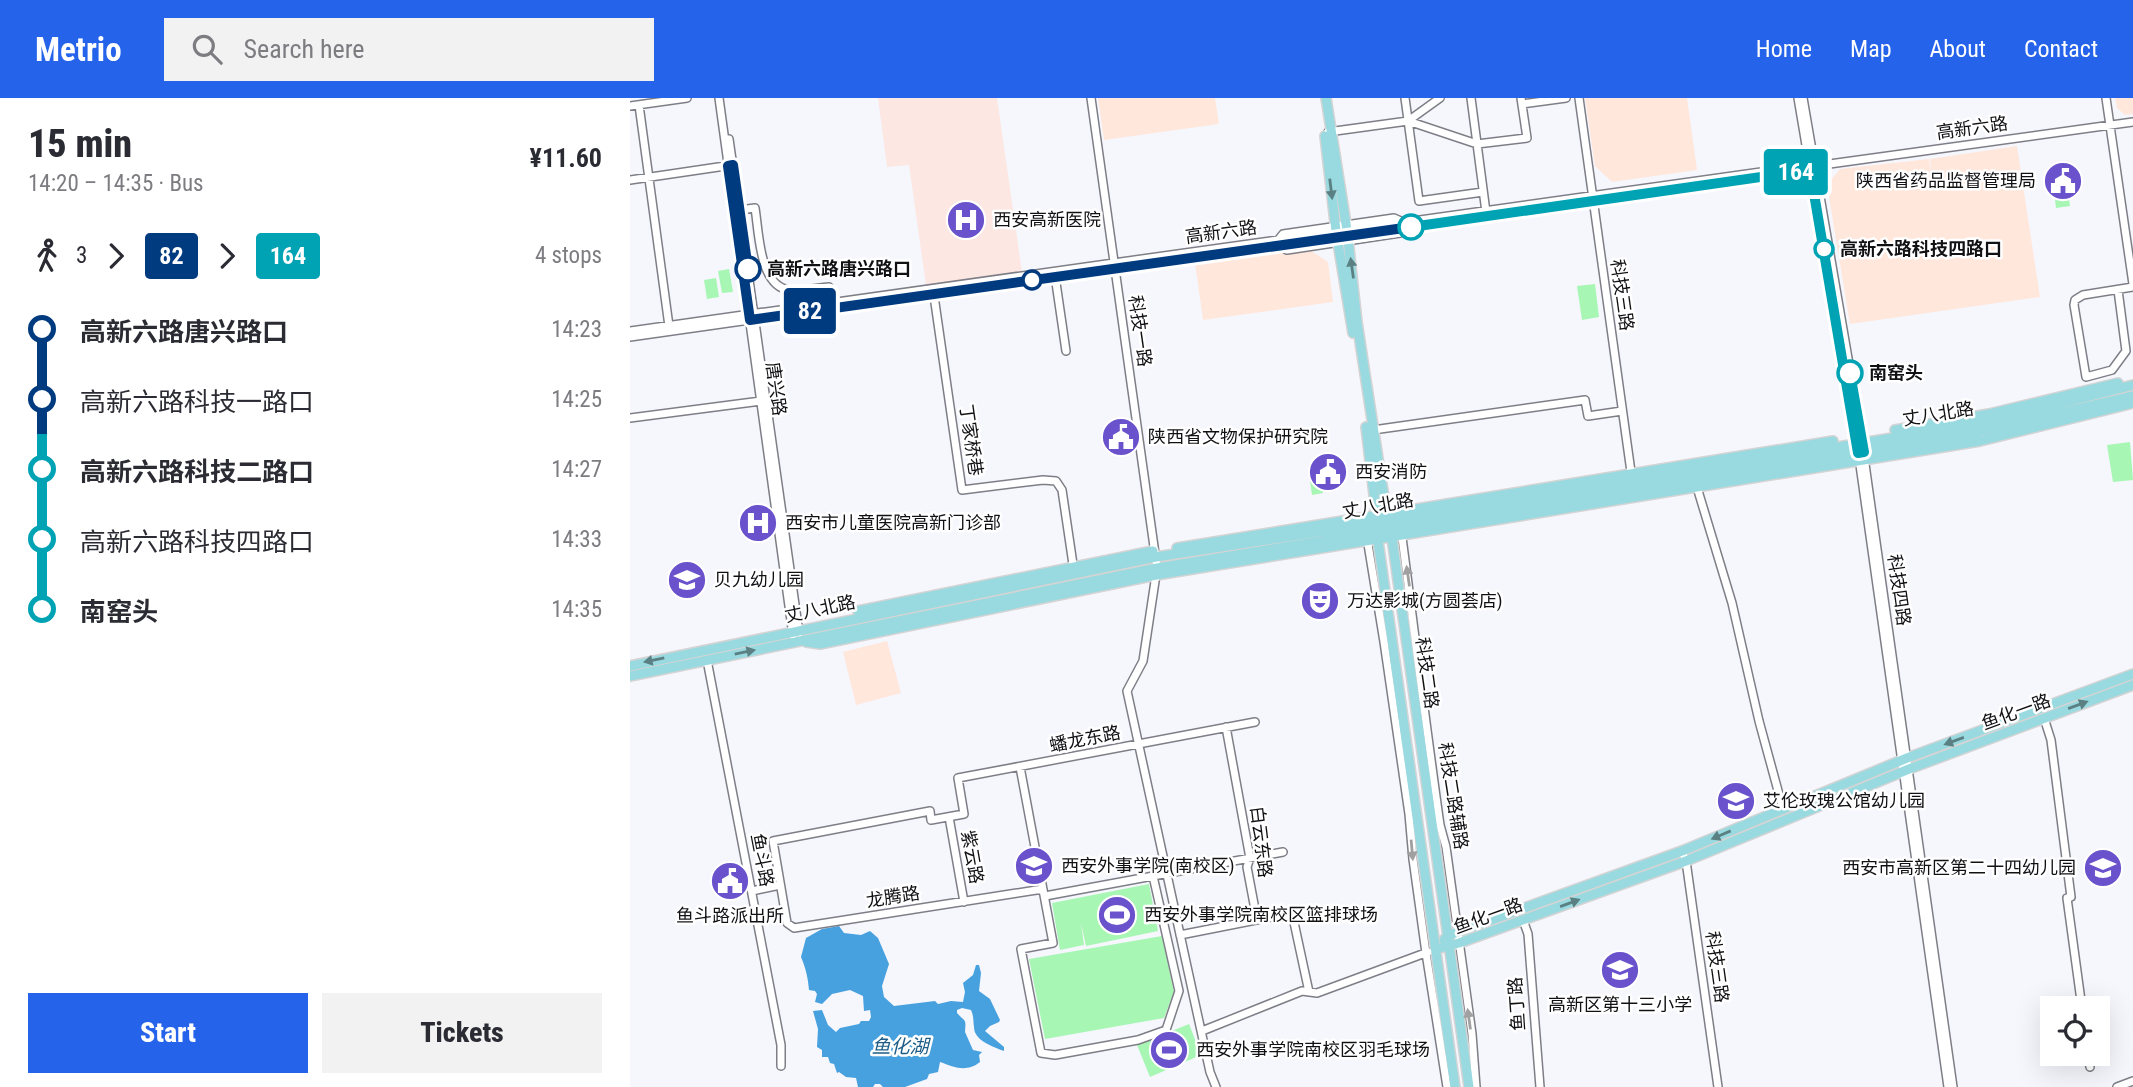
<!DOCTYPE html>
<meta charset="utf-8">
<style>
body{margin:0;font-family:"Roboto Condensed","Noto Sans SC",sans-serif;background:#f2f2f3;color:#2b2b33;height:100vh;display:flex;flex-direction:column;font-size:26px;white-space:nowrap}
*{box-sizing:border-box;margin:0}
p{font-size:23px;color:#7c7c81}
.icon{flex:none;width:38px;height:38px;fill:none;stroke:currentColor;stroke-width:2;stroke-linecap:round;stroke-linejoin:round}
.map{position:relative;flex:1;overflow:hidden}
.side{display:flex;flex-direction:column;background:#fff;width:630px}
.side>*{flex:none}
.badge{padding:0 14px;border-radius:5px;font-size:24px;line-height:46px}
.controls{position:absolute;left:1410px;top:898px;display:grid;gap:14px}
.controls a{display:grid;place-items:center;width:70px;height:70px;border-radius:0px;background:#fff;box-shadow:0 7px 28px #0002;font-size:35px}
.map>.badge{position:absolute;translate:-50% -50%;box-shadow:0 0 0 4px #fff}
.legs{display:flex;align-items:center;gap:10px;height:77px;padding:0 28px;font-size:23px}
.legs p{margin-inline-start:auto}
.overview{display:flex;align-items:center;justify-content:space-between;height:119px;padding:0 28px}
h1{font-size:38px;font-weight:800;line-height:52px}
.primary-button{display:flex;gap:14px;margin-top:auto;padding:14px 28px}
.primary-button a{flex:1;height:80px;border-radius:0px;background:#2563eb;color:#fff;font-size:28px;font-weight:800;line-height:80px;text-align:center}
.primary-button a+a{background:#f2f2f3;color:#2b2b33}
ul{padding:0 28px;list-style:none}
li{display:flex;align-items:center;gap:24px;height:70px;font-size:26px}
li i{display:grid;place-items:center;width:10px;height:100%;margin:0 9px;background:currentColor}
li i::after{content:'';width:18px;height:18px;margin:-9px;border:5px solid;border-radius:50%;background:#fff}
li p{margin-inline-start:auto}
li:first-child i{background:linear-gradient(#0000 50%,currentColor 0)}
li:last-child i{background:linear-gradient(currentColor 50%,#0000 0)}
header{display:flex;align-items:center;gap:42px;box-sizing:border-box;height:98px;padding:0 35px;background:#2563eb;color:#fff}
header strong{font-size:33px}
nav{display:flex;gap:38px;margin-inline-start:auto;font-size:24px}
.search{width:490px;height:63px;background:#f2f2f3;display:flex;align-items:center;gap:18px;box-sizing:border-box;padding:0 24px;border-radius:0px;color:#7c7c81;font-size:26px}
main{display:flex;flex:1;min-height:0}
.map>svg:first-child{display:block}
</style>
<header>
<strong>Metrio</strong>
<div class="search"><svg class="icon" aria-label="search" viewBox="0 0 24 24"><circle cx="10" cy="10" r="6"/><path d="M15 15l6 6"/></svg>Search here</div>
<nav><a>Home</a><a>Map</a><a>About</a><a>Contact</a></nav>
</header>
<main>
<section class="side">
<div class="overview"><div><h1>15 min</h1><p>14:20 – 14:35 · Bus</p></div><b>¥11.60</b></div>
<div class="legs"><svg class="icon" aria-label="walk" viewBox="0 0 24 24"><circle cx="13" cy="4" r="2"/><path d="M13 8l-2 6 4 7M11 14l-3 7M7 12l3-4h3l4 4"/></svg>3<svg class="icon" aria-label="forward" viewBox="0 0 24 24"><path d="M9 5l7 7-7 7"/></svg><b class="badge" style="background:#003b80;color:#fff">82</b><svg class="icon" aria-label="forward" viewBox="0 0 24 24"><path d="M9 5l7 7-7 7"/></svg><b class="badge" style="background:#00a3b4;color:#fff">164</b><p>4 stops</p></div>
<ul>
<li><i style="color:#003b80"></i><b>高新六路唐兴路口</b><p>14:23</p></li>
<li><i style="color:#003b80"></i><span>高新六路科技一路口</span><p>14:25</p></li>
<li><i style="color:#00a3b4"></i><b>高新六路科技二路口</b><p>14:27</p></li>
<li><i style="color:#00a3b4"></i><span>高新六路科技四路口</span><p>14:33</p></li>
<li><i style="color:#00a3b4"></i><b>南窑头</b><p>14:35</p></li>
</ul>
<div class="primary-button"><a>Start</a><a>Tickets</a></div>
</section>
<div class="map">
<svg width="1503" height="989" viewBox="0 0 1503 989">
<rect width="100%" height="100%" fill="#f6f6fd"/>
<path fill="#ffe7dc" d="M468 0H585L589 26 474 42Z
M955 0H1057L1067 72 982 84 965 68Z
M1485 0H1503V16L1495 17 1487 10Z
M1387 48 1410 199 1220 226 1197 87 1210 71 1299 61 1302 80 1300 61Z
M680 152 698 164 703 204 573 222 565 165Z
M257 543 271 595 226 607 213 554Z"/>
<path fill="#fce7e2" d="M248 0H367L392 174 296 187 279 67 257 69Z"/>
<path fill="#a7f6b3" d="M1436 82 1440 108 1426 110 1423 84Z
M99 171 103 194 92 195 88 173Z
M86 180 89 199 77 201 74 182Z
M965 186 969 219 952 222 947 188Z
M1500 344 1503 382 1483 384 1477 347Z
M690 374 693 395 682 397 679 376Z
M519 786 528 833 456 848 451 825 454 847 430 852 422 805Z
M532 838 544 894 534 920 415 941 399 861Z
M559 926 571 957 520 979 507 947Z"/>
<path fill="#47a1df" d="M209 828 214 835 231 837 240 833 248 840 259 866 252 888 254 899 264 908 305 903 308 906 321 903 333 904 335 894 333 885 343 877 346 867H349L351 875 349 893 360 901 370 922 369 924 360 928 355 933 374 949V953C364 949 344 943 344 929 343 922 344 919 341 912L332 910 327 912V915C336 925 336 920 335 934L343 952 352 954 349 957 350 964C336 975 324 969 310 964L308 974 299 976 297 981 275 989H253L250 986H245L243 989H228L226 980 216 979 209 974 207 975 204 966 200 965 198 959H192V952L187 949 188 931 183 913 192 912 198 927 206 934 210 930 229 926 231 923H239L241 919 240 912 234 913 233 898 220 892 202 896 192 906 185 904 187 896 185 893 179 892C178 880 176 871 171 859L176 840 192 831Z"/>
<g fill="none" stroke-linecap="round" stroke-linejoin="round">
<g stroke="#7e7e87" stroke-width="10">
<path id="minor" d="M89 0 163 537
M461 0 527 470 513 563 497 593 580 974 586 989
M775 0 789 103 853 94
M841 0 856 114
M949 0 1002 381
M1168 0 1227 348
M1173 0 1233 347
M1476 0 1503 186
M892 6 936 0
M9 7 39 228
M0 8 57 0
M778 23 810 0
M698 34 778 23 847 46 897 40 891 0
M99 41 169 535
M0 82 102 67
M109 112 125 110C129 134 129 188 159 192 172 193 186 190 199 189L200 204
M649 141 653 136 764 120 773 124
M649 148 657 152 770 135 775 129
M425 178 436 253
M428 178 1180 72 1185 68
M303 191 332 392 413 382 426 383 432 392 444 473
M1488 192 1496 253 1482 272 1456 279 1444 207 1445 202 1453 197 1503 189
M0 233 1180 67 1185 68 1503 24
M0 239 295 197
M0 320 131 303
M743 332 955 302 958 318 992 313
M1234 359 1323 989
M1229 360 1318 989
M1066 386 1102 505 1129 623 1153 711
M771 432C784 530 796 629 810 727L816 749 842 936 846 989
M737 440 754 544 779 716 783 761 796 855 817 989
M77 562 151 947V968
M1414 620 1421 642 1441 799 1437 800 1452 910
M596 629 620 760 617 769 627 822
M390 669 423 845 391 851 411 955 425 957 508 942 536 932 549 893 523 778
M319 719 334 804
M1052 753 1056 763 1088 989
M413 791 164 830 157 825 143 743 300 713 301 722 334 716 328 680 625 624
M122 793 150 787
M415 798 653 754
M893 822 898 836 910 989
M550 837 662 815 679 894
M572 933 672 893 687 895 798 854
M1458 956 1460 969
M1487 989 1503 983"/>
</g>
<g stroke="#d4d4d5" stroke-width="12">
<path id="major" d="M696 0 717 132 727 224 757 419
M695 38 706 133 723 235
M736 329 747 422
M1265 332 1359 316 1488 285
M761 433 839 989
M747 436 825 989
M547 450 1203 343
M228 513 523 453
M176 544 190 546 526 477 1350 343 1503 305
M0 568 526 459 748 425 1353 325 1503 287
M0 578 527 470 1335 337 1503 298
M814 842 817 838 1052 753 1277 660 1503 576
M806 851 829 845 1056 763 1279 671 1503 587"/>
</g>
<use href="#minor" stroke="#fff" stroke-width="7"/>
<use href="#major" stroke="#98dadf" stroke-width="9"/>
</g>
<defs><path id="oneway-solid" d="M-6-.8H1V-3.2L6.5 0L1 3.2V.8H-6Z" transform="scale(1.75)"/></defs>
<g fill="#5b8084">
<use href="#oneway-solid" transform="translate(701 91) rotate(83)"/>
<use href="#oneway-solid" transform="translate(722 170) rotate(-98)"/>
<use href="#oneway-solid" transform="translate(115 554) rotate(-12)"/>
<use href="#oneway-solid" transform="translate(24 562) rotate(168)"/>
<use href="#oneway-solid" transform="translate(1448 607) rotate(-20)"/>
<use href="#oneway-solid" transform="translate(1324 643) rotate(160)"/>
<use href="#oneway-solid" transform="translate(1091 737) rotate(157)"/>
<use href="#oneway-solid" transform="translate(940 805) rotate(-20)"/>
</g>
<g fill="#a0a0a1">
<use href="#oneway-solid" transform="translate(778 478) rotate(-98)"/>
<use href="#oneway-solid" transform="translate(782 752) rotate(85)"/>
<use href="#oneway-solid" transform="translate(839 921) rotate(-98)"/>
</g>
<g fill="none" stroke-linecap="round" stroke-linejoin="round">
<g stroke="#fff" stroke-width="16">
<path id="line-1" d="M118 171 103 67 98 68 120 222 781 129"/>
</g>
<g stroke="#fff" stroke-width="16">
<path id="line-2" d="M781 129 1180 72 1228 355 1234 354 1220 275"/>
</g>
<use href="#line-1" stroke="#003b80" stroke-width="10"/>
<use href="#line-2" stroke="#00a3b4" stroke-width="10"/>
</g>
<defs>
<g id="civic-disc" transform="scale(2.0125)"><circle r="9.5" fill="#6a52cc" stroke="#fff"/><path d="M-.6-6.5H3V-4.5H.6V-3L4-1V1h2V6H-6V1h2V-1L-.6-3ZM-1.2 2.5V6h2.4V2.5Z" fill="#fff"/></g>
<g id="hospital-disc" transform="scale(2.0125)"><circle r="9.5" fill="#6a52cc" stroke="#fff"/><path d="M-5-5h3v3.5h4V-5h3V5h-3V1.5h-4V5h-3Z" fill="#fff"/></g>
<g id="school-disc" transform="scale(2.0125)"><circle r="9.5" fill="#6a52cc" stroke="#fff"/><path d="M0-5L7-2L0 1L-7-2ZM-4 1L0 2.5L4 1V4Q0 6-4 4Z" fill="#fff"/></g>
<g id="theatre-disc" transform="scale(2.0125)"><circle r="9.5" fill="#6a52cc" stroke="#fff"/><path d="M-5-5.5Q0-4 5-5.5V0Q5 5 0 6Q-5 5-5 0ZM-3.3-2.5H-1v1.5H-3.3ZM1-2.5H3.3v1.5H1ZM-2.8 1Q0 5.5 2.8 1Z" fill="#fff"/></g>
<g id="university-disc" transform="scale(2.0125)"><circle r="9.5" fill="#6a52cc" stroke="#fff"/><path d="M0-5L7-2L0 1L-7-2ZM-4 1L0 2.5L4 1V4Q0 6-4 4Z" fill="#fff"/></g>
<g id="stadium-disc" transform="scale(2.0125)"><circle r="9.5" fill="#6a52cc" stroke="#fff"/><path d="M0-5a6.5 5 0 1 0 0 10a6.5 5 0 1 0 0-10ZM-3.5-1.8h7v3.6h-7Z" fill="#fff"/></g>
</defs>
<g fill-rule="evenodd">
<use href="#civic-disc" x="1433" y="83"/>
<use href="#hospital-disc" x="336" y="122"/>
<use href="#civic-disc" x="491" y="339"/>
<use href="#civic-disc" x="698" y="374"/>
<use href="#hospital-disc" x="128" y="425"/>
<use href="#school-disc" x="57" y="482"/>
<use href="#theatre-disc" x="690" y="503"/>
<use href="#school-disc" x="1106" y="703"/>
<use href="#university-disc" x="404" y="768"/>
<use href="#school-disc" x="1473" y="770"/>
<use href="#civic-disc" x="100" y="783"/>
<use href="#stadium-disc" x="487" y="817"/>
<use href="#school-disc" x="990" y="872"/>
<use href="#stadium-disc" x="539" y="952"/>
</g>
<g fill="#fff" stroke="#00a3b4" stroke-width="3.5">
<circle cx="781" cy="129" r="12"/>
<circle cx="1194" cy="151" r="9"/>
<circle cx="1220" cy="275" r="12"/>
</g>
<g fill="#fff" stroke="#003b80" stroke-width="3.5">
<circle cx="118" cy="171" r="12"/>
<circle cx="402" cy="182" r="9"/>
</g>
<g text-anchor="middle" stroke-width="5" stroke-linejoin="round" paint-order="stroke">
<g font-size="18" fill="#111114" stroke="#fff">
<text transform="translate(1342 30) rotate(-8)" y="6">高新六路</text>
<text transform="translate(591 134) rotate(-8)" y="6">高新六路</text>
<text transform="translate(992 197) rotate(82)" y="6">科技三路</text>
<text transform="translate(510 233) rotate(82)" y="6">科技一路</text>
<text transform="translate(146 291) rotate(82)" y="6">唐兴路</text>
<text transform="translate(1308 316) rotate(-9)" y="6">丈八北路</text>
<text transform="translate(341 342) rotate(82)" y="6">丁家桥巷</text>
<text transform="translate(748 408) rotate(-10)" y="6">丈八北路</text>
<text transform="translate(1269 492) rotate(82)" y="6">科技四路</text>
<text transform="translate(190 511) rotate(-12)" y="6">丈八北路</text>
<text transform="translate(797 575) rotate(82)" y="6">科技二路</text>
<text transform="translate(1386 614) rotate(-20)" y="6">鱼化一路</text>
<text transform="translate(455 641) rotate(-11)" y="6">蟠龙东路</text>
<text transform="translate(823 698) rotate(81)" y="6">科技二路辅路</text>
<text transform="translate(631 744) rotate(83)" y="6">白云东路</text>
<text transform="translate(342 759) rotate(80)" y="6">紫云路</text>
<text transform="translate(132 762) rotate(79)" y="6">鱼斗路</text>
<text transform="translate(263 799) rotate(-9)" y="6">龙腾路</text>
<text transform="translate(858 818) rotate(-20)" y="6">鱼化一路</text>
<text transform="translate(1087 869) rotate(82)" y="6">科技三路</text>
<text transform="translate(887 906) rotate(-94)" y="6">鱼丁路</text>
</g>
<g font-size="18" fill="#111114" stroke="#fff" text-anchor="start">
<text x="1406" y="89" text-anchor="end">陕西省药品监督管理局</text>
<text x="363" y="128">西安高新医院</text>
<text x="518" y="345">陕西省文物保护研究院</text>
<text x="725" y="380">西安消防</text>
<text x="155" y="431">西安市儿童医院高新门诊部</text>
<text x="84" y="488">贝九幼儿园</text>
<text x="717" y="509">万达影城(方圆荟店)</text>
<text x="1133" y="709">艾伦玫瑰公馆幼儿园</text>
<text x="431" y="774">西安外事学院(南校区)</text>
<text x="1446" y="776" text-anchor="end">西安市高新区第二十四幼儿园</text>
<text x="514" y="823">西安外事学院南校区篮排球场</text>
<text x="100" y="824" text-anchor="middle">鱼斗路派出所</text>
<text x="990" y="913" text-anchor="middle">高新区第十三小学</text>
<text x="566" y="958">西安外事学院南校区羽毛球场</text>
</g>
<g font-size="18" font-weight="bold" fill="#111114" stroke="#fff" text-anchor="start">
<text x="1210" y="157">高新六路科技四路口</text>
<text x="137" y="177">高新六路唐兴路口</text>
<text x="1239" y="281">南窑头</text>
</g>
<g font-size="19" font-style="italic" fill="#1c5c86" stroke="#fff">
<text x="270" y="955">鱼化湖</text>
</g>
</g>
</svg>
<div class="controls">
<a><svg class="icon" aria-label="locate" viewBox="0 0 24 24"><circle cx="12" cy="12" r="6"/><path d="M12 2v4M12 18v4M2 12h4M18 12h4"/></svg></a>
</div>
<b class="badge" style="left:180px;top:213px;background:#003b80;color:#fff">82</b>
<b class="badge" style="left:1166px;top:74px;background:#00a3b4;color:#fff">164</b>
</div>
</main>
